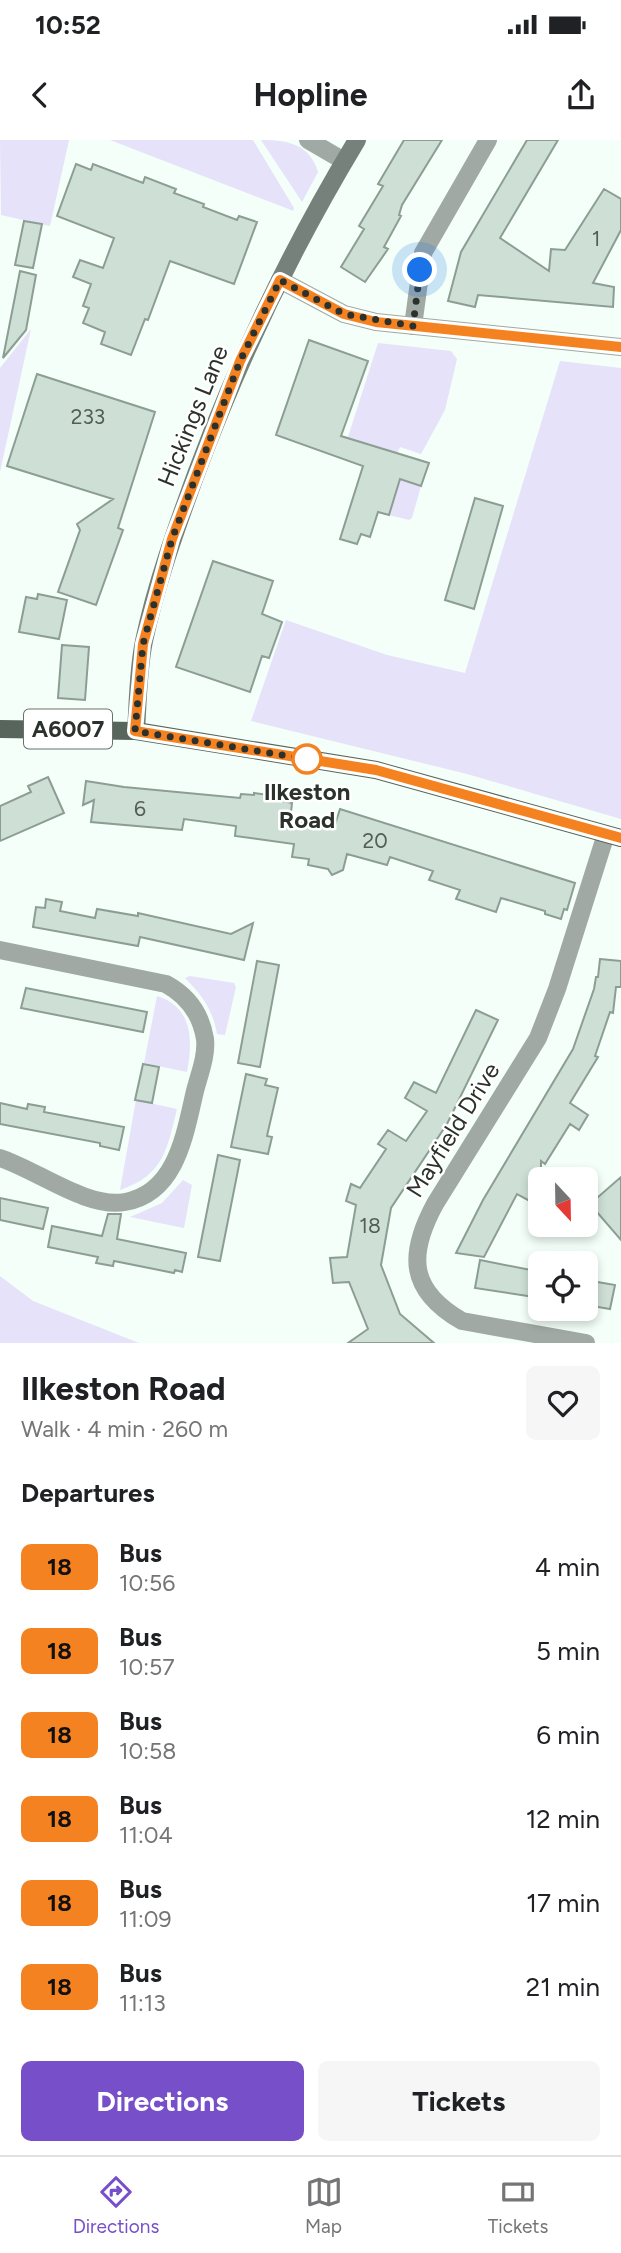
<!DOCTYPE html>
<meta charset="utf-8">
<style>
body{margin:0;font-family:Figtree,sans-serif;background:#f6f6f6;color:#202124;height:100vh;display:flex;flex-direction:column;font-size:26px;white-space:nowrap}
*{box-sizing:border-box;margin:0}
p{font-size:23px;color:#757577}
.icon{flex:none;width:38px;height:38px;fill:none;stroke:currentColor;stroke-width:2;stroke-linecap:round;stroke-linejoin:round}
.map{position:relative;height:1203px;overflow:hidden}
.side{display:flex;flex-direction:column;background:#fff;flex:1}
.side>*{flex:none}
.badge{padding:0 14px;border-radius:10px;font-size:24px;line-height:46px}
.needle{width:46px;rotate:158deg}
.buttons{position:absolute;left:528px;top:1027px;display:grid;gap:14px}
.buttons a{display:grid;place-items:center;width:70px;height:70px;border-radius:10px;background:#fff;box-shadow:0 4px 10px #0003;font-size:35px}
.you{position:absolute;width:35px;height:35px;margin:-18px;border:5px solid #fff;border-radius:50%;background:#1a73e8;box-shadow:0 0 0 10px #1a73e833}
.map>.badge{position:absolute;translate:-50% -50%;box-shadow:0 0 0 4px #fff}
h2{padding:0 21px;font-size:26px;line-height:63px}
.round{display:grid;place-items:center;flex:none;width:74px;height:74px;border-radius:10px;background:#f6f6f6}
.head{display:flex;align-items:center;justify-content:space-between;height:119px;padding:0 21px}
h1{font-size:33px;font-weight:700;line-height:52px}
.primary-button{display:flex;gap:14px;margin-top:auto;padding:14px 21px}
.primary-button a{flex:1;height:80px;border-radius:10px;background:#774fc8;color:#fff;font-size:28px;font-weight:700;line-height:80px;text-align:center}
.primary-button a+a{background:#f6f6f6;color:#202124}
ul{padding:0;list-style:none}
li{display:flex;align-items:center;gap:21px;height:84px;padding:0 21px}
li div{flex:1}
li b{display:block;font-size:26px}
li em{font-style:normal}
li .badge{min-width:77px;font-weight:700;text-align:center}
.status{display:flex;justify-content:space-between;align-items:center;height:49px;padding:0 35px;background:#fff;direction:ltr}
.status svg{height:19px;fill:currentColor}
header{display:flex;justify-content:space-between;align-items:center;height:91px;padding:0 21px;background:#fff;font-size:32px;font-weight:700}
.dock{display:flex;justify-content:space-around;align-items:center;height:98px;border-top:2px solid #e0e0e0;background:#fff;font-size:19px;color:#757577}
.dock a{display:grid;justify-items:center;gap:4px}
.dock .selected{color:#774fc8}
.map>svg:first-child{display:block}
</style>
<div class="status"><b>10:52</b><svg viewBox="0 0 49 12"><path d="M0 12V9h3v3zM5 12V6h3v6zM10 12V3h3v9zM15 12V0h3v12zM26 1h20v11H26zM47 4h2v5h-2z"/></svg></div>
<header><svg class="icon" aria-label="back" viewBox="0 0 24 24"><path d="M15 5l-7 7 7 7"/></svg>Hopline<svg class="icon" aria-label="share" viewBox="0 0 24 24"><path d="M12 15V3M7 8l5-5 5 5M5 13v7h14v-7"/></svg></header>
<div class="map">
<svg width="621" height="1203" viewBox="0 0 621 1203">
<rect width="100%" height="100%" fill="#f3fff8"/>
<path fill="#e6e2f9" d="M0 0H69L50 86 1 75Z
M110 0H253L294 68 293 71 286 68Z
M261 0C287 0 310 4 318 32L302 62Z
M31 189 0 332V228Z
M378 203 451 211 457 219 445 270 421 314 400 307 397 313 348 297Z
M560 221 621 228V679L467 634 251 581 286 480 387 515 465 533Z
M392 337 421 346 412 378 409 380 389 375 394 358Z
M190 836 234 843 236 847 225 895 217 894C213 870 202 855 185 838Z
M157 856C193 867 193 901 187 932L144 923Z
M136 960 177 969C167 1009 164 1035 120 1050Z
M183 1040 192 1045 184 1088 130 1077 162 1063Z
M0 1136 33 1161 139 1203H0Z"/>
<path fill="#cee0d5" stroke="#8c9e93" stroke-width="2" d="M404 0H442L402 65 399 75 401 76 384 107 388 109 365 142 341 127 364 89 359 86 383 46 378 44Z
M527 0H558L500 98 549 131 551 109 565 110 604 49 621 59V90L593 143 614 147 613 167 478 155 475 167 448 161 461 112Z
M76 24 91 30 93 24 143 43 145 37 176 49 174 53 204 64 203 67 237 80 239 76 257 82 234 144 170 121 148 180 145 179 131 215 101 204 105 192 83 183 89 168 83 166 91 144 73 137 80 120 103 128 114 98 57 76Z
M24 81 42 84 33 128 15 125Z
M20 131 36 135 26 190 3 218Z
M309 200 368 221 341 296 429 323 421 346 400 339 389 375 378 372 370 397 361 394 357 404 340 399 363 326 276 295Z
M37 234 155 272 118 388 123 390 96 465 58 452 80 390 77 384 113 359 7 326Z
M475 358 503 366 474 469 445 460Z
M213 421 273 441 262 474 282 482 269 518 262 516 250 552 176 527Z
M38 454 67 460 59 499 19 492 26 457 37 459Z
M62 505 89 507 85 560 58 558Z
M48 637 64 673 0 701V666L31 652 28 646Z
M86 641 124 647 240 658 241 654 254 655V653L283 657 282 661 292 663 290 681 334 688 340 669 575 743 567 770 564 769 561 779 545 774V771L501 758 496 772 456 759 460 750 429 740 433 731 390 717 387 725 347 714 343 730 332 735 328 729 308 725 309 719 292 717 294 704 235 696 236 686 184 679 182 690 91 682 94 660 83 665Z
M46 759 62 762 60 771 95 778 97 769 138 776V773L231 794 253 783 244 820 140 797 138 806 33 787 36 767 45 768Z
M600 819 621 821V847H616L613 873 610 872 595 916 598 917 570 963 588 975 579 990 570 984 545 1024 541 1021V1067L517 1054 484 1117 456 1113 483 1060 573 909 594 849 596 837H598Z
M257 821 279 825 260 927 238 923Z
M26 848 147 872 143 892 21 868Z
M476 870 498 880 447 984 391 1068 381 1125 400 1174 434 1203H348L368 1189 349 1142 333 1143 330 1118 347 1117 356 1065 346 1061 351 1044 360 1048 386 1009 378 1004 388 990 406 1001 427 971 405 958 414 942 436 953Z
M143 924 159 927 152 963 135 960Z
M246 934 267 939 265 945 278 948 267 996 272 997 268 1014 231 1007Z
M0 963 27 969 28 964 45 967 44 972 124 987 119 1010 100 1006V1003L0 984Z
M218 1015 240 1020 220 1121 198 1117Z
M621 1037V1100L590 1064Z
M0 1058 48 1068 43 1089 0 1080Z
M108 1074H121L117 1099 186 1113 182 1132 175 1130 174 1133 114 1121 113 1126 96 1123 98 1117 48 1107 52 1086 102 1096Z
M480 1120 541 1132V1158L475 1148Z
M586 1140 615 1145 610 1169 586 1165Z"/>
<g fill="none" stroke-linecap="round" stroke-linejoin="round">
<path stroke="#a1a9a4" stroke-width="18" d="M413 186 423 113 488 0
M0 810 166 844C188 856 201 874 205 899 207 916 199 935 195 951 185 993 177 1053 125 1062 87 1069 37 1030 0 1018
M586 1203 462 1181C408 1150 408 1114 435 1064L538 898 557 849 606 694"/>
<path stroke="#a1a9a4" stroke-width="18" d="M308 0 344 21
M280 140 344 174 376 182 621 207"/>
<path stroke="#75817a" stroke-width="18" d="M136 591C138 561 138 530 144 501 156 444 176 389 196 334 239 218 293 106 357 0"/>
<path stroke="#57655c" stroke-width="18" d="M0 589 136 591 376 630 621 698"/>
</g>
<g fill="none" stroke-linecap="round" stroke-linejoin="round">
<g stroke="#fff" stroke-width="16">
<path id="line" d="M621 207 376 182 344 174 280 140 240 221 172 399 143 504 135 591 376 630 621 698"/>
</g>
<use href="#line" stroke="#f58220" stroke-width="10"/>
<path stroke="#2b322d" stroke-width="7" stroke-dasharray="0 12.6" d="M307 619 135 591 143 504 172 399 240 221 280 140 344 174 413 186 420 130"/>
</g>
<circle fill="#fff" stroke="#f58220" stroke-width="3.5" cx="307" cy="619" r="14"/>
<g text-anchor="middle" stroke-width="5" stroke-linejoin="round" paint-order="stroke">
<g font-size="21" fill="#545e57">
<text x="596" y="106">1</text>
<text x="88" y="284">233</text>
<text x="140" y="676">6</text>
<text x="375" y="708">20</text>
<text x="370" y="1093">18</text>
</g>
<rect fill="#fff" stroke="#6b706c" stroke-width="2" x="24" y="569.5" width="88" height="39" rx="5"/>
<g font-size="23" font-weight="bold" fill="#2b322d">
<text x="68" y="597">A6007</text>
</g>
<g font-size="24" fill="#2b322d" stroke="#fff">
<text transform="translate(193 276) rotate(-68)" y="8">Hickings Lane</text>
<text transform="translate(453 990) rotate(-58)" y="8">Mayfield Drive</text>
</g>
<g font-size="24" font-weight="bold" fill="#2b322d" stroke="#fff">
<text x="307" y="660">Ilkeston<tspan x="307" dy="28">Road</tspan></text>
</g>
</g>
</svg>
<div class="buttons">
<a><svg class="needle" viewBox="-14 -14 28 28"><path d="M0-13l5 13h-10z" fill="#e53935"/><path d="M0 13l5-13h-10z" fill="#757577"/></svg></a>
<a><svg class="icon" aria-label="locate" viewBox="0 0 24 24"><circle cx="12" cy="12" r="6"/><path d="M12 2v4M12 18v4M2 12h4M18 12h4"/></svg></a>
</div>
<div class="you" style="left:420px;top:130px"></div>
</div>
<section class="side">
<div class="head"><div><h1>Ilkeston Road</h1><p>Walk · 4 min · 260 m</p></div><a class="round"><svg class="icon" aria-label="heart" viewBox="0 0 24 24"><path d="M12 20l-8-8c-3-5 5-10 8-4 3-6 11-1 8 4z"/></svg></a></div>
<h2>Departures</h2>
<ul>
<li><span class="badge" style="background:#f58220;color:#111">18</span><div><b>Bus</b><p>10:56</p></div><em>4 min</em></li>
<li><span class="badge" style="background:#f58220;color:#111">18</span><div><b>Bus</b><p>10:57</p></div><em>5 min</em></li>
<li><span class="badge" style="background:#f58220;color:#111">18</span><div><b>Bus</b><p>10:58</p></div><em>6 min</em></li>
<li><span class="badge" style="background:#f58220;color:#111">18</span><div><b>Bus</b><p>11:04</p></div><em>12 min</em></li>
<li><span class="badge" style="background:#f58220;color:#111">18</span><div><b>Bus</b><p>11:09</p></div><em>17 min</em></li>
<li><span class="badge" style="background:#f58220;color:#111">18</span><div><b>Bus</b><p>11:13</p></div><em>21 min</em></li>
</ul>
<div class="primary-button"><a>Directions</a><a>Tickets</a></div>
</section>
<nav class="dock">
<a class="selected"><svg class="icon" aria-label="directions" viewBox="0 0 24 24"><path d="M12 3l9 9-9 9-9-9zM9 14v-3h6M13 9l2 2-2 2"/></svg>Directions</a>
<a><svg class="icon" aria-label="map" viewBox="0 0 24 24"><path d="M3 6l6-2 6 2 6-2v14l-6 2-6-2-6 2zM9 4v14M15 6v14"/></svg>Map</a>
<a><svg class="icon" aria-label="tickets" viewBox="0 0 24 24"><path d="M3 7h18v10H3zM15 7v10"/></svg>Tickets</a>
</nav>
